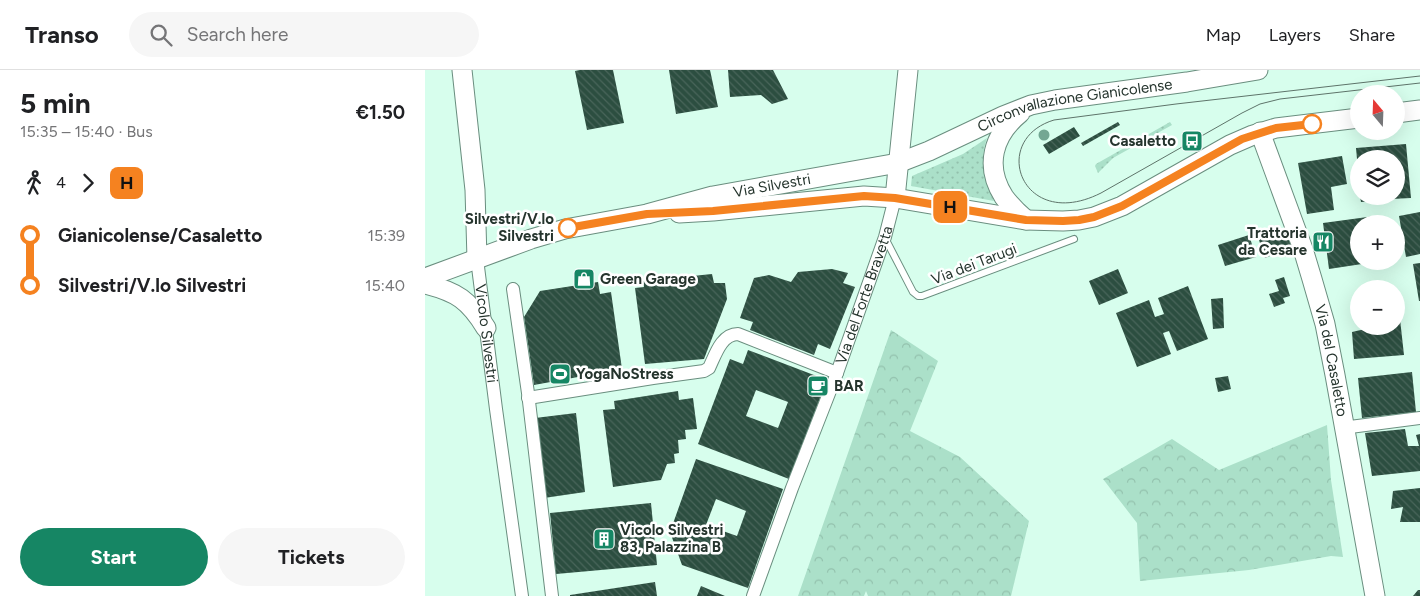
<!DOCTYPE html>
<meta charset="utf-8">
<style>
body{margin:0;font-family:Figtree,sans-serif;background:#f6f6f6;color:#202124;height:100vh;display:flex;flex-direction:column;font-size:19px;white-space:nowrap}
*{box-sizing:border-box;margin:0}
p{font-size:16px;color:#757577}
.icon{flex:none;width:28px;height:28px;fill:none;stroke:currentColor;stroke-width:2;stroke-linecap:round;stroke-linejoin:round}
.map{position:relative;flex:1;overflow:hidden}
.side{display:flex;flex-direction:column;background:#fff;width:425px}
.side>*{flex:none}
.badge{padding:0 10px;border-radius:8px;font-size:18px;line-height:32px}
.needle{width:32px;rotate:341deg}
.tools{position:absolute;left:925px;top:15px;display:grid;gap:10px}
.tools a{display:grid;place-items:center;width:55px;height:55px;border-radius:50%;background:#fff;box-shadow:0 5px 20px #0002;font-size:25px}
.map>.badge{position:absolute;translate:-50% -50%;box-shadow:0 0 0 2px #fff}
.legs{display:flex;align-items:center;gap:8px;height:55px;padding:0 20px;font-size:16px}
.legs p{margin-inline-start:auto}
.headline{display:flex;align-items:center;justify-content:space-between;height:85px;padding:0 20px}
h1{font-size:28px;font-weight:700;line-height:38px}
.button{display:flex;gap:10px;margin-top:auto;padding:10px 20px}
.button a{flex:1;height:58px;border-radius:30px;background:#168664;color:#fff;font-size:20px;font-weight:700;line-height:58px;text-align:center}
.button a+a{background:#f6f6f6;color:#202124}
ul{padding:0 20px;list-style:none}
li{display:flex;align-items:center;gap:18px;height:50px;font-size:19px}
li i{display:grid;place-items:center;width:8px;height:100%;margin:0 6px;background:currentColor}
li i::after{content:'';width:12px;height:12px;margin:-6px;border:4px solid;border-radius:50%;background:#fff}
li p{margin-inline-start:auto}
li:first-child i{background:linear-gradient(#0000 50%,currentColor 0)}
li:last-child i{background:linear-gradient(currentColor 50%,#0000 0)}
header{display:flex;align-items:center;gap:30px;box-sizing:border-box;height:70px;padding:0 25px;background:#fff;border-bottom:1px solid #e0e0e0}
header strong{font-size:24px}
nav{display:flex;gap:28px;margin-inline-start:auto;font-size:18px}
.search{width:350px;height:45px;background:#f6f6f6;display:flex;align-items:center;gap:12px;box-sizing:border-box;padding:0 18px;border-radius:28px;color:#757577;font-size:19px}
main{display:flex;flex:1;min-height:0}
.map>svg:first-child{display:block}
</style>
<header>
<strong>Transo</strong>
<div class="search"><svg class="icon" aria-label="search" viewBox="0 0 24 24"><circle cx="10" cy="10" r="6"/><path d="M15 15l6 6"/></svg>Search here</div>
<nav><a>Map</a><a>Layers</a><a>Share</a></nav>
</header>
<main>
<section class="side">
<div class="headline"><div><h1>5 min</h1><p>15:35 – 15:40 · Bus</p></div><b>€1.50</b></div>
<div class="legs"><svg class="icon" aria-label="walk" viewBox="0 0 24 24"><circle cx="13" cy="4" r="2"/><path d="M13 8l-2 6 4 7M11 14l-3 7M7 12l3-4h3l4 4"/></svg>4<svg class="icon" aria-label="forward" viewBox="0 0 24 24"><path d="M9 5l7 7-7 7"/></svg><b class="badge" style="background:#f58220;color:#111">H</b></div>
<ul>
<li><i style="color:#f58220"></i><b>Gianicolense/Casaletto</b><p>15:39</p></li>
<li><i style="color:#f58220"></i><b>Silvestri/V.lo Silvestri</b><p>15:40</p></li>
</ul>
<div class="button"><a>Start</a><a>Tickets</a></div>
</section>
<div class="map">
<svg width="995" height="526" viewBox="0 0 995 526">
<defs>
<pattern id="grass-dots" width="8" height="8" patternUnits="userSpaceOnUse" patternTransform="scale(1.25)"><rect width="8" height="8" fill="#abe0c9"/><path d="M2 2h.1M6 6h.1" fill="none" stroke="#93c1ad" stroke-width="1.8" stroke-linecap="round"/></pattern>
<pattern id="forest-crowns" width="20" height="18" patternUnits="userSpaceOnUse" patternTransform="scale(1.25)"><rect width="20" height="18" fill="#abe0c9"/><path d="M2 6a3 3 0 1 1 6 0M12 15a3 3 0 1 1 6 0" fill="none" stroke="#93c1ad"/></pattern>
<pattern id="building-back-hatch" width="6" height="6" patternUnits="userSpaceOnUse" patternTransform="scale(1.25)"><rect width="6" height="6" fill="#2c4e40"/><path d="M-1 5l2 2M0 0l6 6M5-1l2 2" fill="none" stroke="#49655a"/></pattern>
</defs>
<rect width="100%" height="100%" fill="#d7feed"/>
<path fill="url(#grass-dots)" d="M745 52 747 55 688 88 673 103 670 96 671 94Z
M562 68C554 90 560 110 569 131L486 116 487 106 538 84Z"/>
<path fill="url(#forest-crowns)" d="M466 260 513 291 485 361 535 387 604 451 586 526H443L441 521 439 526H373Z
M902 355 906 410 918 487 906 486 824 500 715 511 712 453 678 409 747 369 794 400Z"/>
<path fill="url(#building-back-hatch)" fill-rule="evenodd" d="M155 0H188L199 53 162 60 150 1Z
M244 0H285L293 37 251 44Z
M303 0H348L363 29 347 34 336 25 305 27Z
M693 52 695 55 658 76 656 73Z
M649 57 655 66 624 84 618 75Z
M981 74 986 128 966 129V126H971V89H932L931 78Z
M917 86 922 114 906 117 909 140 882 144 873 93Z
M935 126H958L959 130 936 132Z
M995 142V184L981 187 974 146Z
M950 146 951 154H934V191H950V192L904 199 898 153Z
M864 157 873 183 860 187 858 181 840 188 833 167Z
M824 165 831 187 800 196 793 175Z
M995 193V231H994L988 194Z
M407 199 423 203 418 213 430 217 405 279 393 274 389 285 325 260 328 252 315 248 329 208 344 205 366 212 373 202Z
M693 199 703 223 674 235 664 211Z
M287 204 289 213H300L302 229 279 289 220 294 210 218 219 217 218 211Z
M859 207 865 226 858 228 860 233 849 237 844 224 854 221 850 210Z
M173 212 175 224 186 222 197 299 109 315 99 247 115 221Z
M763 216 783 269 752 281 744 261 738 263 746 284 712 297 691 243 724 230 730 247 739 244 733 228Z
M798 228 799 258 788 259 786 229Z
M975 249 979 285 929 289 927 262 953 256H971V250Z
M323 280 402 310 364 409 273 374 305 289 318 294ZM331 320 363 332 353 358 321 346Z
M987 302 991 342 937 348 933 308Z
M803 306 806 319 793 322 790 308Z
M253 321 254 330 268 328 272 359 260 360 261 369 253 370 254 383 249 384 250 393 242 394 236 410 188 417 178 340 190 339 189 331Z
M151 343 160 422 119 428 110 348Z
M980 359 983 376H994L991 365 995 364V401L947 406 940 363Z
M271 389 358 419 323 518 257 495 245 462ZM291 429 321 441 312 466 281 455Z
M995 418V452H975L978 437 966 439 968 421Z
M226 433 232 495 131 504 125 443Z
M230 512 232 526H145V525Z
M276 516 300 526H272Z
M993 520H995V526H988Z"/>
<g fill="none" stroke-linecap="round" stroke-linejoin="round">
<g stroke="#6a8e7f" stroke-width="8">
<path id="lane" d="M460 168 488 222 493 226H497L649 169"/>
</g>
<g stroke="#6a8e7f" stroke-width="14">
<g id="street">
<path id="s1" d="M52 189 71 339 97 526"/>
<path d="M88 219 103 323 127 526"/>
<path d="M103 328 228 308 279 301 284 298C290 286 296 264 313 264L412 303"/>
<path d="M925 357 995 348"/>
<path id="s2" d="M328 526 367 418 412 303 460 167 470 128"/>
</g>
</g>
<g stroke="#6a8e7f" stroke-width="21">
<g id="secondary">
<path d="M37 0 50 120 52 189"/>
<path d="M595 43C568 65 559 96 579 127 585 135 593 143 601 150"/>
<path d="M971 43 995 40"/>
<path id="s3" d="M835 62 878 179 887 209 900 254 910 305 950 526"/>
<path d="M470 128 483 0"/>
<path d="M254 143 288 141 439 126 470 128 601 150 638 151 654 150 669 147 697 136 805 75 828 65 851 58 934 48"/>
<path id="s4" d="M0 208 106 169 140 159 222 144 288 126 473 93 504 81 578 46 606 35 630 30 762 12 833 0"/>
<path d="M0 214C32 222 44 230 61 258"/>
</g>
</g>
<use href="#lane" stroke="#fff" stroke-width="6"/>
<use href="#street" stroke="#fff" stroke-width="12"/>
<use href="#secondary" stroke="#fff" stroke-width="19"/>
<path stroke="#5e746a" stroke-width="1" d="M995 6 751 34 629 50C563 70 597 163 676 123L817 43 835 34 855 29 995 13"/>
</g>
<circle fill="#73a793" cx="619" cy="65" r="5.5"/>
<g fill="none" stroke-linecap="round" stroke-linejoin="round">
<g stroke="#fff" stroke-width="11">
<path id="line-1" d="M143 158 222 144 288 141 439 126 470 128 601 150 638 151 654 150 669 147 697 136 817 69 851 58 887 54"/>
</g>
<use href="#line-1" stroke="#f58220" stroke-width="8"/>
</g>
<defs>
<g id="bus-square" transform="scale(1.125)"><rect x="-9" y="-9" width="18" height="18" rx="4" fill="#168664" stroke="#fff"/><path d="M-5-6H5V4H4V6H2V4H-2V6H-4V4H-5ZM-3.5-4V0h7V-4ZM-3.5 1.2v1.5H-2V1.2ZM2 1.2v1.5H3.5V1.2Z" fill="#fff"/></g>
<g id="restaurant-square" transform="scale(1.125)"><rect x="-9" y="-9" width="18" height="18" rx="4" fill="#168664" stroke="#fff"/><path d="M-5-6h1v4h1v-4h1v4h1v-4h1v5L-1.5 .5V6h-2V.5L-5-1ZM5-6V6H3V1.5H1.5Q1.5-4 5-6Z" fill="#fff"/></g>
<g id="shop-square" transform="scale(1.125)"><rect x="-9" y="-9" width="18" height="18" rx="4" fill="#168664" stroke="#fff"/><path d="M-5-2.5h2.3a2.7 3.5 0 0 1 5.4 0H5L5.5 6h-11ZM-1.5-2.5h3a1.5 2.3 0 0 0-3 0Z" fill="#fff"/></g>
<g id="stadium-square" transform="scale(1.125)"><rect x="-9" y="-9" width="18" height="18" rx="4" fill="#168664" stroke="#fff"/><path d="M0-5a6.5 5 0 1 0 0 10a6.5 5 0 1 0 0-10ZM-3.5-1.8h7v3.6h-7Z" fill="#fff"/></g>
<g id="cafe-square" transform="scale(1.125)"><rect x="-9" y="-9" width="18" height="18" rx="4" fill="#168664" stroke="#fff"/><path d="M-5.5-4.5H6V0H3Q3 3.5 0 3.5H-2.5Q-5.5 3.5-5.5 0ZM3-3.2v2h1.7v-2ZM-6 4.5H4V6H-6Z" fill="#fff"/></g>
<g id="building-square" transform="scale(1.125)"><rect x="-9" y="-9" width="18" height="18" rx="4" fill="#168664" stroke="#fff"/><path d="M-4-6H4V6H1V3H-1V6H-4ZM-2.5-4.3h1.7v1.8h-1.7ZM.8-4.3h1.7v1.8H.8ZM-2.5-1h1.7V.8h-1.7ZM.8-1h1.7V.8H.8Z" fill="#fff"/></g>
</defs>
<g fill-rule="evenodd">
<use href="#bus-square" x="767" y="71"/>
<use href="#restaurant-square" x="898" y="172"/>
<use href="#shop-square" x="159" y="209"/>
<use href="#stadium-square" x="135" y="304"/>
<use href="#cafe-square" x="393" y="316"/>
<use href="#building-square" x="179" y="469"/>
</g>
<g fill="#fff" stroke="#f58220" stroke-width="2.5">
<circle cx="887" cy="54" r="9"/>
<circle cx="143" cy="158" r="9"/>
</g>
<g text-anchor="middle" stroke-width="5" stroke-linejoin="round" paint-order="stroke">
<g font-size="15" fill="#25342d" stroke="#fff">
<text dy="5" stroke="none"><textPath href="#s4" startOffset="676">Circonvallazione Gianicolense</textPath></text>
<text dy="5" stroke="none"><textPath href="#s4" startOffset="360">Via Silvestri</textPath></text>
<text transform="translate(549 194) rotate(-21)" y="5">Via dei Tarugi</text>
<text dy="5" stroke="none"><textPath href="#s2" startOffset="321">Via del Forte Bravetta</textPath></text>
<text dy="5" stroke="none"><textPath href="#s1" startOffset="75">Vicolo Silvestri</textPath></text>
<text dy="5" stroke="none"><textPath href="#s3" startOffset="240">Via del Casaletto</textPath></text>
</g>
<g font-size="15" font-weight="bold" fill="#25342d" stroke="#fff" text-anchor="start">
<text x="751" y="76" text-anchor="end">Casaletto</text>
<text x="882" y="168" text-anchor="end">Trattoria<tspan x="882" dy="17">da Cesare</tspan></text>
<text x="175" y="214">Green Garage</text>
<text x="151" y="309">YogaNoStress</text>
<text x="409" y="321">BAR</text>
<text x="195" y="465">Vicolo Silvestri<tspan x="195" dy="17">83, Palazzina B</tspan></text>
</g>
<g font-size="15" font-weight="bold" fill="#25342d" stroke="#fff" text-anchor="end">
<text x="129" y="154">Silvestri/V.lo<tspan x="129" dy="17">Silvestri</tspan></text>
</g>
</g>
</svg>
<div class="tools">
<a><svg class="needle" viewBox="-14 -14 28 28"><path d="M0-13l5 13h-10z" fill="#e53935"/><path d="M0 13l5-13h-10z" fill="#757577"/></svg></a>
<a><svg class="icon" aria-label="layers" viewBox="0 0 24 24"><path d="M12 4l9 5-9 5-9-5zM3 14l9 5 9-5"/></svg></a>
<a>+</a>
<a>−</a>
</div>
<b class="badge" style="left:525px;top:137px;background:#f58220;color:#111">H</b>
</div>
</main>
